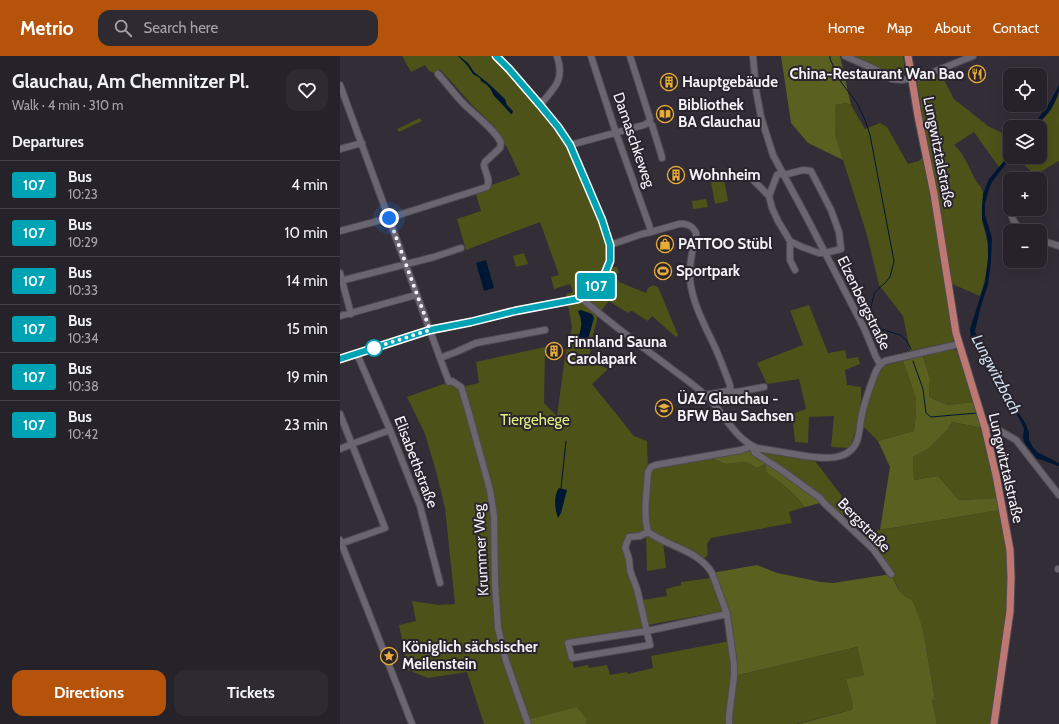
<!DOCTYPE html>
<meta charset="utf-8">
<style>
body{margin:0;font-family:Cabin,sans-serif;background:#2e2a31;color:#f1f3f6;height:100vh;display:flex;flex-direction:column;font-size:15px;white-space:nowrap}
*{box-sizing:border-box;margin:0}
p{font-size:13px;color:#a4a4a8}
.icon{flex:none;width:22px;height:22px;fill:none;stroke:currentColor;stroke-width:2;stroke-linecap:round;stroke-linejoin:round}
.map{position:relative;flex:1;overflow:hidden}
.sheet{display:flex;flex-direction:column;background:#262229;width:340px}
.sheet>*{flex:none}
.badge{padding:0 8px;border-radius:3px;font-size:14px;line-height:26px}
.tools{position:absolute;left:663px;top:12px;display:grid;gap:8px}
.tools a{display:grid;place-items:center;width:44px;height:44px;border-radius:8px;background:#262229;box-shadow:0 4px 16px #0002,0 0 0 1px #423f46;font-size:20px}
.you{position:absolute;width:20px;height:20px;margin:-10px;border:3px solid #fff;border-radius:50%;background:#1a73e8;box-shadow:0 0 0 6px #1a73e833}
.map>.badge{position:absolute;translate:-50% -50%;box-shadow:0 0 0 2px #fff}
h2{padding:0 12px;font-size:15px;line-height:36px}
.round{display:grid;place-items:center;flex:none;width:42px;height:42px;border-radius:12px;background:#2e2a31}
.summary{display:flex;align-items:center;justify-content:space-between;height:68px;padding:0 12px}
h1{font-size:19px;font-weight:700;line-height:30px}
.button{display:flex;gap:8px;margin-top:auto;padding:8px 12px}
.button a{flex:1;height:46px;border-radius:12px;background:#b45309;color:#fff;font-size:16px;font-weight:700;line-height:46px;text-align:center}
.button a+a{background:#2e2a31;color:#f1f3f6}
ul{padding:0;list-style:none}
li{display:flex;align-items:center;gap:12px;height:48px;padding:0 12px;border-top:1px solid #423f46}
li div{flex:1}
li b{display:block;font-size:15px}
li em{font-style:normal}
li .badge{min-width:44px;font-weight:700;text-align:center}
header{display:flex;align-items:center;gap:24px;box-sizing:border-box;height:56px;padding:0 20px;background:#b45309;color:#fff}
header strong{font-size:19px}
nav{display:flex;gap:22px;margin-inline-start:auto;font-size:14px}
.search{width:280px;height:36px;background:#2e2a31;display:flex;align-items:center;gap:10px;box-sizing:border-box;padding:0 14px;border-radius:12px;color:#a4a4a8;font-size:15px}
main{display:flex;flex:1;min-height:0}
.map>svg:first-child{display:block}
</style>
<header>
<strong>Metrio</strong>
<div class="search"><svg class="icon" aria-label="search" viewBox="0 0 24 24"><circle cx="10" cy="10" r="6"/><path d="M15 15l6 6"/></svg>Search here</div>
<nav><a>Home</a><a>Map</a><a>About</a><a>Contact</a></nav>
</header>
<main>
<section class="sheet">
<div class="summary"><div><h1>Glauchau, Am Chemnitzer Pl.</h1><p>Walk · 4 min · 310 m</p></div><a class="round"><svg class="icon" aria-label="heart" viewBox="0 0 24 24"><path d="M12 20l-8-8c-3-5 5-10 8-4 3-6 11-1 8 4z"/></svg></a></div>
<h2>Departures</h2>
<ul>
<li><span class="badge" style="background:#00a3b4;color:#fff">107</span><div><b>Bus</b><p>10:23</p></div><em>4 min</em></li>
<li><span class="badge" style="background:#00a3b4;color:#fff">107</span><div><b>Bus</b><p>10:29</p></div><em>10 min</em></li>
<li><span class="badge" style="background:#00a3b4;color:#fff">107</span><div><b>Bus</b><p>10:33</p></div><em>14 min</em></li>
<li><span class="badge" style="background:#00a3b4;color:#fff">107</span><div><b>Bus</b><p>10:34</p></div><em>15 min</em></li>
<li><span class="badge" style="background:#00a3b4;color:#fff">107</span><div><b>Bus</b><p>10:38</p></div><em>19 min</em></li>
<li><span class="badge" style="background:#00a3b4;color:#fff">107</span><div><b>Bus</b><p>10:42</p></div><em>23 min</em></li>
</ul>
<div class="button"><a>Directions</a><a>Tickets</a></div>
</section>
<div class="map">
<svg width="719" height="668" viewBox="0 0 719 668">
<rect width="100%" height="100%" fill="#332d37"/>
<path fill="#4c5218" d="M62 0H151C170 21 192 40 208 63 230 92 244 127 256 161 260 172 266 184 266 196 266 213 255 229 240 238L241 246 244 247 258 259 252 283 249 304 268 313 252 328 294 380 307 385 308 415 311 411 364 400 386 408 406 406 417 412 425 408 427 417C442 427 454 437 465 451L449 456 452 467 371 482 367 488 368 499 362 504 323 484 326 512 307 515 306 478 289 482 285 492 306 575 227 586 234 612 248 609 249 612 267 609 270 619 287 616 288 618 313 612 311 600 390 585 395 620 517 591 524 619 506 623 513 649V652L511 654 456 668H246L247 664 188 668H144L127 616 88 622 68 614 59 569 76 565 72 545 99 549 115 548 105 452 96 415 85 378 67 341 109 326 121 331 139 327 136 306 205 291 204 347 217 360 225 300 232 271 226 238 233 236 230 228 214 233 211 221 219 219 200 166 126 194 117 163 141 155 135 135 180 119 167 91 154 74 155 71 133 50 100 13 94 17 89 15 85 9 71 16Z
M513 0H563L565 16 561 20C544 20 540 12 525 5 522 3 517 2 513 0Z
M600 16 614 43 648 70 670 81V98L659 111 634 76 614 89C624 97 629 112 635 123 637 127 642 131 643 136 644 142 641 154 642 161 642 169 646 177 647 185 650 203 646 223 640 240L610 227 577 26Z
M719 37V105L695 119 676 101H700V71H696L711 54Z
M506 47 511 49 525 73 540 67 547 71 568 108 579 105 583 100 597 171 614 285 570 295 563 260 539 229 527 179 503 104 495 78V49Z
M80 62 82 65 59 76 57 73Z
M383 119 388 145 375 148 370 121Z
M366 143 368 151 353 153 352 145Z
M184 197 188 208 176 211 173 200Z
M273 211H277L279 217 275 218 279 226 306 237 308 232 313 229 315 230 318 231 338 279 336 281 312 260 308 265 292 255H290L288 257 269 245 260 256 248 242C258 233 265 223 273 211Z
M469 249 488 297 505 294 507 303 518 301 520 308 505 314 507 329 521 331V343L518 366 510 392 491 391 494 360 469 361 468 387 455 386 452 358 466 353 459 323 427 328 417 307 463 289 450 254H453Z
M613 293 617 295 634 346 607 349 589 341 590 323 583 299Z
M563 305 576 343V357L574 375 538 385 522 369C527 349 532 327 543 310Z
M612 366 642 372 658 442 619 444 598 420 574 424 573 401 589 392 608 373Z
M417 392 472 401 501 439 505 466 484 447 415 397Z
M660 454 667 495 668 527 667 559 651 668H597L592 644 595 642 584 579 567 543 562 539 551 518 517 478Z
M371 522 384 555 308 569 303 544 327 540 326 533 341 529V526Z"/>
<path fill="#596020" d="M441 0H500L511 49 506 47 495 49V78L503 104 468 87 451 67Z
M583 300 590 323 589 341 607 349 634 346 642 372 612 366 608 373 589 392 573 401 574 424 598 420 619 444 658 442 660 454 540 474 550 411 538 385 574 375 576 358V343L563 305Z
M408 393 440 414 476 441 480 447 465 451C454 437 442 427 427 417L425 408 417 412 406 406 386 408 370 402Z
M417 509 437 517 481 526 493 527 551 518C556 528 560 541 572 544L579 561 584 579 595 643 592 644 597 668H458L511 654 513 652V649L506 623 524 619 517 591 394 620 387 558 372 517Z
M237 651 247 664 246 668H188L187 664Z"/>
<path fill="#001733" d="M118 0H119L128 7 134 16 148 27 165 43 167 49 173 55 172 58H171L160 46 154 40 151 34 147 29 141 25 140 22 133 18 127 9Z
M719 29C719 46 707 58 696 71H692L710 46Z
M670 98V101H671L652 126 649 133 645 148V159L652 182 651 205 648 229 641 250 635 275 638 286 651 310 669 343 686 368 689 377V384L693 391 697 396 719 407V410L696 402 684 386 683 381 684 373 680 364 655 324 631 283 630 273 645 226 648 203V187L646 176 642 163V150L643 138 649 123Z
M146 204 154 232 144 235 136 207Z
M241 254 252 258 254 262 247 287 243 292 239 293 236 288C239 280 242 272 241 265 241 261 239 259 238 255Z
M219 432 227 434 221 457 218 462C215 454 213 440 219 432Z"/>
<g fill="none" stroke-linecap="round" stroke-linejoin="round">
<path stroke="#001733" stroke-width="1" d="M490 0V3L501 26 517 47 525 64 530 79 554 205 550 221 545 227 537 234 534 238 530 255 534 263 541 273 560 279 567 285 571 293
M573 305 583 333 586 357 591 361 637 357
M221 432 226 385"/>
<g stroke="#4f4b52" stroke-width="8">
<path id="minor" d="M251 0 276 77 309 169 311 176
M290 0 310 63 309 66 312 69 322 101V102
M413 0 416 34 421 61 433 99 467 162 524 272 536 301 540 308
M505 0 530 11 552 23 562 24 581 21 633 0
M0 29 100 302 109 326 112 325 121 331 128 354 150 434 154 460 155 527 158 572 166 605 188 668
M200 49C215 31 225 24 217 0
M230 89 304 69 309 66
M0 93 22 87
M414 125 429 140 432 152 438 165 450 185 462 191 479 197H485L501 193 499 176 491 154 471 115 463 114 444 119
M429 140 437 119 442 116
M677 153 671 155C671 163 677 171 683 175
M0 175 49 162 147 131C151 123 145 117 144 109L145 106 160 92 161 87C155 73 132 57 121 45 113 36 106 27 98 18
M700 184 719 190
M450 185V204L455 214
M270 189 302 178 311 176 339 168C346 167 353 170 356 177 357 183 354 187 353 192 351 202 349 213 350 223 352 246 364 268 374 289 380 302 385 316 390 329V332L388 335
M0 217 11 258
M0 225 94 201 121 192
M241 242C269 266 298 288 328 310 343 322 360 332 373 347 386 362 397 384 417 392 427 394 437 395 447 397 468 400 507 411 517 385 520 376 520 367 522 358 524 349 527 340 530 331 534 322 535 311 545 305L619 288
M0 260 76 239
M17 298 50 374 80 450 100 527
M100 302 116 296 136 287 205 274
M0 303 90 274 131 266 175 255 239 243 249 237 259 227 264 220 270 205V189L262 164 230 89 218 71 200 49 169 13 156 0
M365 339 388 335 397 336 424 331
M0 358 45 472 0 488
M645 372H650L657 373 676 384 719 439
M0 393 12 388 50 374
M308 476 300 480 289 481 285 492 286 494 289 503 290 514 292 520 297 533 310 589 232 602 228 587 307 575 387 558
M308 476C303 459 307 434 308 416L311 411 316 409 401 394 412 390 415 397 440 413 480 442 484 447 533 493 551 518
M308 476C329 491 358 494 372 517L387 558 394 609V620L389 660V668
M0 484 28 555 72 668
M718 513H719"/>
</g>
<g stroke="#4f4b52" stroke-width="9">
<path id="major" d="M568 0 578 60 594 138 616 277 645 372 656 419 670 494 671 522 670 555 654 668"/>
</g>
<use href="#minor" stroke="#6b6570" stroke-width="6"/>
<use href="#major" stroke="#be7874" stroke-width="7"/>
</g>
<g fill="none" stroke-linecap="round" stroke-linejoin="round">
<g stroke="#fff" stroke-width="9">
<path id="line" d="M0 303 90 274 131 266 175 255 238 243 252 235 260 227 264 220 270 205V189L262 164 230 89 218 71 200 49 169 13 156 0"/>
</g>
<use href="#line" stroke="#00a3b4" stroke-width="6"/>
<path stroke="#f4f1f7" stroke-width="4" stroke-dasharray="0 7.2" d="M34 292H33L90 274 49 162"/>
</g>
<defs>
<g id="restaurant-ring" transform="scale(0.9)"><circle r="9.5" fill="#29242d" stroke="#e7ac37" stroke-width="1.5"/><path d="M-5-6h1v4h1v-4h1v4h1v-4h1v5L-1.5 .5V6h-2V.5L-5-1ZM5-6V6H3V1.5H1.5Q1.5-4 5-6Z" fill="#e7ac37"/></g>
<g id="building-ring" transform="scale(0.9)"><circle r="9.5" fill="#29242d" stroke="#e7ac37" stroke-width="1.5"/><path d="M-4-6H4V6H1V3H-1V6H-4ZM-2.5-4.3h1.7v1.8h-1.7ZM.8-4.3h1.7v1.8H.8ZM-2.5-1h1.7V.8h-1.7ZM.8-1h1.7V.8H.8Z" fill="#e7ac37"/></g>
<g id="library-ring" transform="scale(0.9)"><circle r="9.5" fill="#29242d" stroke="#e7ac37" stroke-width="1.5"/><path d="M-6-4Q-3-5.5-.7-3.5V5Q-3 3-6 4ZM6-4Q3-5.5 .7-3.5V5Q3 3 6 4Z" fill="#e7ac37"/></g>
<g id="shop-ring" transform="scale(0.9)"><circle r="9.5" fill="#29242d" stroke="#e7ac37" stroke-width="1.5"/><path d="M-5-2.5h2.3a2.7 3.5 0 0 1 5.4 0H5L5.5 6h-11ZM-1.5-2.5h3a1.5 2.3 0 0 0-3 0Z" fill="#e7ac37"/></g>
<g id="stadium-ring" transform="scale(0.9)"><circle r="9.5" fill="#29242d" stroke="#e7ac37" stroke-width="1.5"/><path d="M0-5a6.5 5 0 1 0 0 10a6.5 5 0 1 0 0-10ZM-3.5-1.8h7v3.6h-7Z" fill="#e7ac37"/></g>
<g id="school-ring" transform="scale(0.9)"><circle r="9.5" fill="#29242d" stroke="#e7ac37" stroke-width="1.5"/><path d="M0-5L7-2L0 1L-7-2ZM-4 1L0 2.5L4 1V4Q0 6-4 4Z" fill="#e7ac37"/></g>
<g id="sight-ring" transform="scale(0.9)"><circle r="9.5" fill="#29242d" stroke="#e7ac37" stroke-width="1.5"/><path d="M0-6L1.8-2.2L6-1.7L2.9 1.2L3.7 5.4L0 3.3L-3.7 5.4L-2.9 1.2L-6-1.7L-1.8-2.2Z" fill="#e7ac37"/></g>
</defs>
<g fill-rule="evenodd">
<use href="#restaurant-ring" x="637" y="18"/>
<use href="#building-ring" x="329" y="26"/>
<use href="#library-ring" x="325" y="58"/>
<use href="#building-ring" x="336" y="119"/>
<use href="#shop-ring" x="325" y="188"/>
<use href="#stadium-ring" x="323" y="215"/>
<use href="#building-ring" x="214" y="295"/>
<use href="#school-ring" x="324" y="352"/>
<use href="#sight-ring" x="49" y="600"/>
</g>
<circle fill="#fff" stroke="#00a3b4" stroke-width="2" cx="34" cy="292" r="8"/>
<g text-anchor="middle" stroke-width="4" stroke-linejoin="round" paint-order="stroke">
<g font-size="15" font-weight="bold" fill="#f4f1f7" stroke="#29242d" text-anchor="start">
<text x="624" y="23" text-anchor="end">China-Restaurant Wan Bao</text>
<text x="342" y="31">Hauptgebäude</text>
<text x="338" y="54">Bibliothek<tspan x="338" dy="17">BA Glauchau</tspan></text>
<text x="349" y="124">Wohnheim</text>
<text x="338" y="193">PATTOO Stübl</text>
<text x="336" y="220">Sportpark</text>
<text x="227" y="291">Finnland Sauna<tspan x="227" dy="17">Carolapark</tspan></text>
<text x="337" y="348">ÜAZ Glauchau -<tspan x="337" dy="17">BFW Bau Sachsen</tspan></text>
<text x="62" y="596">Königlich sächsischer<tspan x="62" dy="17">Meilenstein</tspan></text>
</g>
<g font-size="15" fill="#f4f1f7" stroke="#29242d">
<text transform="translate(294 84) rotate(71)" y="5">Damaschkeweg</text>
<text transform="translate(599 96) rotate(79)" y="5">Lungwitztalstraße</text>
<text transform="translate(524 247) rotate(64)" y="5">Elzenbergstraße</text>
<text transform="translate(76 406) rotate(69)" y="5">Elisabethstraße</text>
<text transform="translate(666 412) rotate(77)" y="5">Lungwitztalstraße</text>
<text transform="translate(524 469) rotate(46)" y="5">Bergstraße</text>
<text transform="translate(141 494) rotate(-93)" y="5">Krummer Weg</text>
</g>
<g font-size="15" fill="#e1ef7e" stroke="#29242d">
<text x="195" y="369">Tiergehege</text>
</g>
<g font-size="16" font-style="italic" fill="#cfdeee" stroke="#29242d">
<text transform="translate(657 318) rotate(62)" y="6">Lungwitzbach</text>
</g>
</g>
</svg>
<div class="tools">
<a><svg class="icon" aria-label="locate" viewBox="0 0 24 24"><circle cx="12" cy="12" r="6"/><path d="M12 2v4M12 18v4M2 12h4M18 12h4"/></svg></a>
<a><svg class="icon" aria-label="layers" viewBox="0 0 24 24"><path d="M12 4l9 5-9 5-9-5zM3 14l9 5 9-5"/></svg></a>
<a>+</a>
<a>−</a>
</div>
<div class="you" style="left:49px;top:162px"></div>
<b class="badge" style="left:256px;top:230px;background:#00a3b4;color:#fff">107</b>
</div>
</main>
